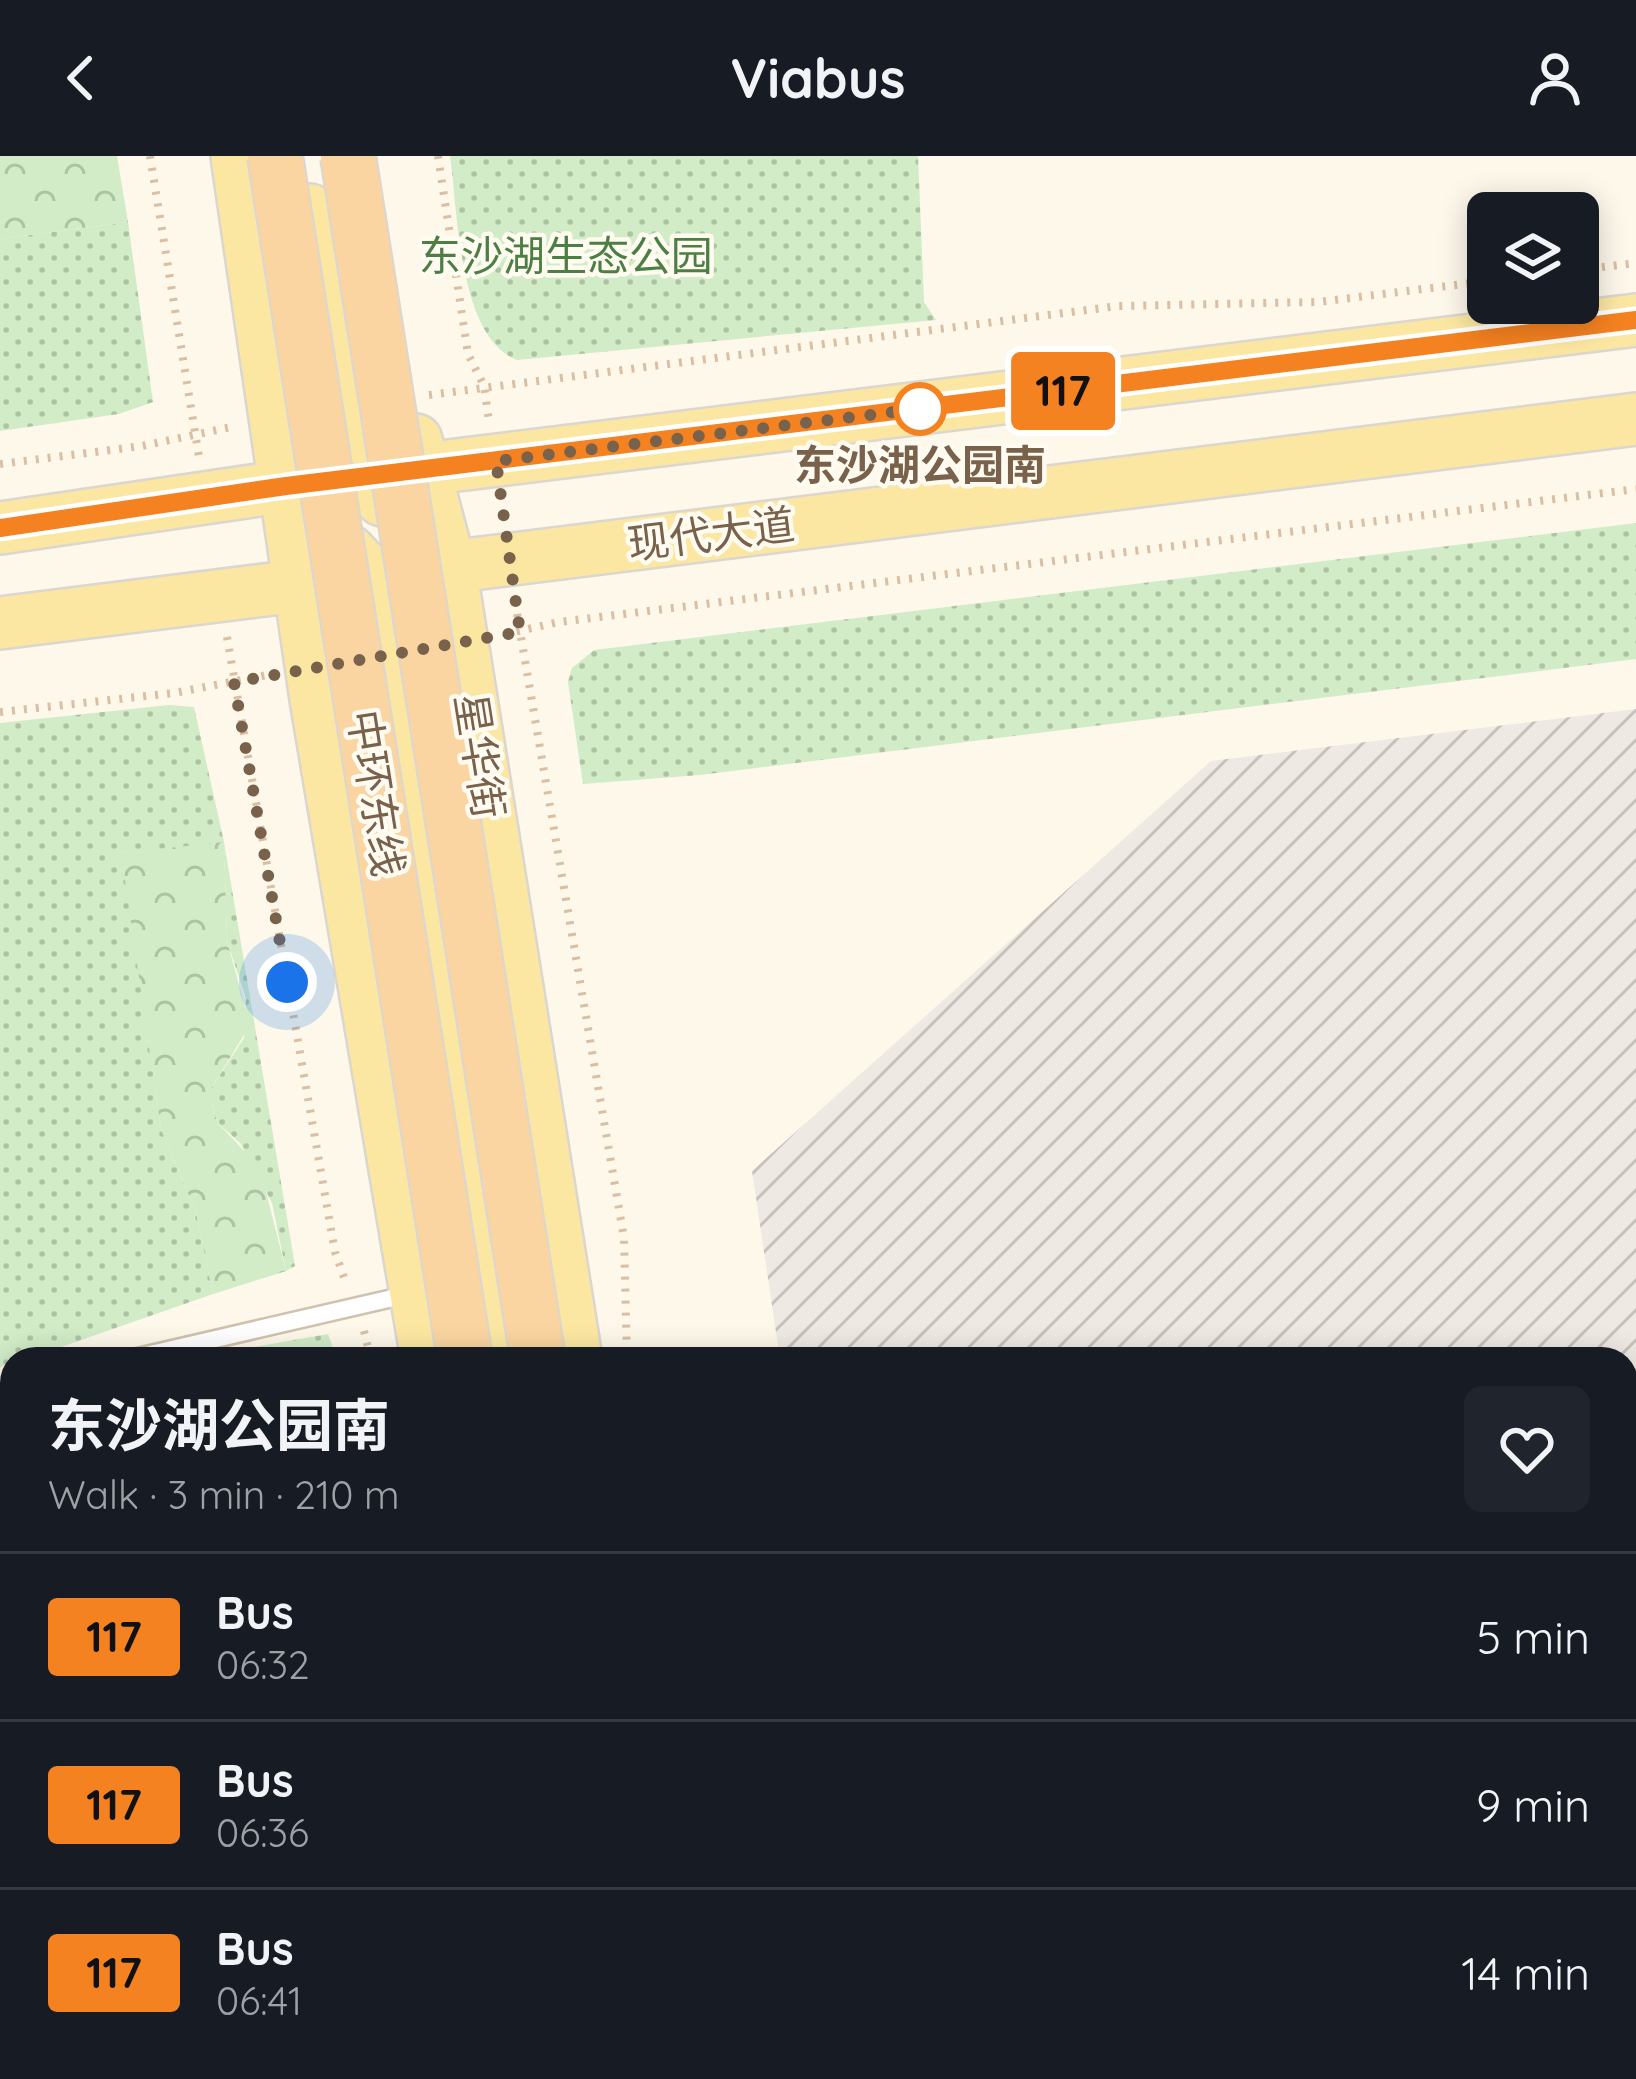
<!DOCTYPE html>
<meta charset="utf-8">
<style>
body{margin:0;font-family:Quicksand,"Noto Sans SC",sans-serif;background:#20242c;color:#f1f3f6;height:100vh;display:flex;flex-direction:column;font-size:45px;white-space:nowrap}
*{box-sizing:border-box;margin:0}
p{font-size:39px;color:#9ea1a6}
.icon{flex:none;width:66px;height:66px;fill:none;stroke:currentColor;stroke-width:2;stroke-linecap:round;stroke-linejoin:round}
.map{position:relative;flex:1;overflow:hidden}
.side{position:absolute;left:0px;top:1191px;width:1638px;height:732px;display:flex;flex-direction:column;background:#171b24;border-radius:36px 36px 0 0;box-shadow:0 6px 30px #0003}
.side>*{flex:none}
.badge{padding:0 24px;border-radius:9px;font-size:42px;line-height:78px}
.tools{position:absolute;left:1467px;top:36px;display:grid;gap:24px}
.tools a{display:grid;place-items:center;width:132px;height:132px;border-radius:18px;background:#171b24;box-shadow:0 6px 30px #0003;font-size:60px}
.you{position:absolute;width:60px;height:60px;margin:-30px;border:9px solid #fff;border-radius:50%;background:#1a73e8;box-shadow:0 0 0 18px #1a73e833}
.map>.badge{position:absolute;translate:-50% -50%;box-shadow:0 0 0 6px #fff}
.round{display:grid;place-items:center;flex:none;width:126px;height:126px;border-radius:18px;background:#20242c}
.overview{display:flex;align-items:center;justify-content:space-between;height:204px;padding:0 48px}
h1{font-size:57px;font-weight:700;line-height:90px}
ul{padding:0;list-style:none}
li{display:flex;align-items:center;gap:36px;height:168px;padding:0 48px;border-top:3px solid #363941}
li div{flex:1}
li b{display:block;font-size:45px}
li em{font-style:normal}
li .badge{min-width:132px;font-weight:700;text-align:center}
header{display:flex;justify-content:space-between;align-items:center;height:156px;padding:0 48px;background:#171b24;font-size:54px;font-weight:700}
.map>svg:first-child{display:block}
</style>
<header><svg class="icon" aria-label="back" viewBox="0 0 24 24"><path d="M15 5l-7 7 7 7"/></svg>Viabus<svg class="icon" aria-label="person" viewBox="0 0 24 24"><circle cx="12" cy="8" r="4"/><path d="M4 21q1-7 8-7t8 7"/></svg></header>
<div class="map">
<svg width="1636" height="1923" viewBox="0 0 1636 1923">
<defs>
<pattern id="industrial-furrows" width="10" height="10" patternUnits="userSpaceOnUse" patternTransform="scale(3)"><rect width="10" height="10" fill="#eeeae3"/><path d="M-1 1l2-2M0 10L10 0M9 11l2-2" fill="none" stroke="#c6c1ba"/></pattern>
<pattern id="grass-dots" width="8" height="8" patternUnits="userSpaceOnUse" patternTransform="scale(3)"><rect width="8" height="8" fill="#d1ecc7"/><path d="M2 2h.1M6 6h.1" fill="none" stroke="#aec3a4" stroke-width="1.8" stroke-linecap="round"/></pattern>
<pattern id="forest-crowns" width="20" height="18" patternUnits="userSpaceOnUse" patternTransform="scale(3)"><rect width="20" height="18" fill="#d1ecc7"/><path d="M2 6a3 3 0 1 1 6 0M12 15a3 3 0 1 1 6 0" fill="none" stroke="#aec3a4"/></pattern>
</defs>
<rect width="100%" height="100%" fill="#fdf8ea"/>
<path fill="url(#industrial-furrows)" d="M1636 553V1923H890L888 1911H1626V1203H780L752 1015 1211 605Z"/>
<path fill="url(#grass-dots)" d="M450 0H918L924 146 936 164 517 204C458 181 458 55 450 0Z
M128 66 153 246 119 258 0 275V83Z
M1636 367V503L700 619 583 628 568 526 572 512 594 494Z
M169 549 194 551 224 686 295 1110 286 1115 272 1047 240 987 217 966 212 947V931L244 882 246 842 227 785 224 687 122 697 161 973 196 1056 213 1138 27 1203H12L0 1212V567Z
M328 1178 337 1203H191V1202Z
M12 1276V1911H176L179 1923H0V1279Z
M303 1911H446L447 1923H305Z"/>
<path fill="url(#forest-crowns)" d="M0 0H117L128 66 0 83Z
M224 686 227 785 250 869 212 931V948L217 966 260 1012 286 1115 213 1138 196 1056 161 973 121 697Z"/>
<path fill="#f3dcc1" stroke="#e6c5a1" stroke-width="3" d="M1012 1911H1249L1250 1923H1013Z"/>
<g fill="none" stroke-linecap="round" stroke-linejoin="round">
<g stroke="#d0c2ae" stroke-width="21">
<path id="service" d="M129 1203 410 1138
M0 1237 12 1234
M224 1911 225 1923"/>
</g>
<g stroke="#dcd6d0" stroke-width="56">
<path id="primary" d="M237 0 316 543 427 1203
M310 54 358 322 382 344
M416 284 450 411 576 1203
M0 372 286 330 1636 164
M349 395 373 420 416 657 491 1154 519 1203
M0 467 1636 263
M688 1911 690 1923"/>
</g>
<g stroke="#dcd6d0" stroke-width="58">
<path id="trunk" d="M534 1911V1923
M576 1911 578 1923
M650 1911 652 1923"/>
</g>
<path stroke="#d9bfa3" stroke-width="8" stroke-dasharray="3 9" stroke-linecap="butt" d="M150 0 199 301
M438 0 468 198 484 230 489 265
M1578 114 1636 107
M429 239 1118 150 1318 146 1488 125
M0 308 142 290 236 270
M515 446 624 1082 627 1203
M505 478 559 466 1636 333
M227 481 335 1096 346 1127
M0 556 174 537 272 518
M364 1175 371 1203
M476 1911V1923"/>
<use href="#service" stroke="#fff" stroke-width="16"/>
<use href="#primary" stroke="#fce7a2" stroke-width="51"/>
<use href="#trunk" stroke="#fad5a1" stroke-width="54"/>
<g stroke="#dcd6d0" stroke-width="58" stroke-linecap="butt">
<path id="trunk-bridge" d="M275 0 465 1203
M348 0 538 1203"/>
</g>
<use href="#trunk-bridge" stroke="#fad5a1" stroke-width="54"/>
</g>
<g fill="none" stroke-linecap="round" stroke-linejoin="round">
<g stroke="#fff" stroke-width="27">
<path id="line" d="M0 372 286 330 1636 164"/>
</g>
<use href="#line" stroke="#f58220" stroke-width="18"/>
<path stroke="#79624c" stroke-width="12" stroke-dasharray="0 21.6" d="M287 826 234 526 520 476 496 305 943 250 920 253"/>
</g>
<circle fill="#fff" stroke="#f58220" stroke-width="6" cx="920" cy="253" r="24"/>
<g text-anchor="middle" stroke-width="9" stroke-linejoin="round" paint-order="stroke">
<g font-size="42" fill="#4c7f43" stroke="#fffbf1">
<text x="566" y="115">东沙湖生态公园</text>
</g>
<g font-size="42" font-weight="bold" fill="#79624c" stroke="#fffbf1">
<text x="920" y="324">东沙湖公园南</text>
</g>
<g font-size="42" fill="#79624c" stroke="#fffbf1">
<text transform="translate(711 378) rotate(-7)" y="15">现代大道</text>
<text transform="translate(480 600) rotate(81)" y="15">星华街</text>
<text transform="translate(376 637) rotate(81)" y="15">中环东线</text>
</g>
</g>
</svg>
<div class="tools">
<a><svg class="icon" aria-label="layers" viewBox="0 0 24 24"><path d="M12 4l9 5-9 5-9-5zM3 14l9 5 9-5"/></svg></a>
</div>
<div class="you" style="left:287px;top:826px"></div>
<b class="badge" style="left:1063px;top:235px;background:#f58220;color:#111">117</b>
<section class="side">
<div class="overview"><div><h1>东沙湖公园南</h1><p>Walk · 3 min · 210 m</p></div><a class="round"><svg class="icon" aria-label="heart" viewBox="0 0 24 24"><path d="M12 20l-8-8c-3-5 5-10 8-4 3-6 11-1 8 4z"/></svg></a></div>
<ul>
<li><span class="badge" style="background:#f58220;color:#111">117</span><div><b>Bus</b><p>06:32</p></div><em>5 min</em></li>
<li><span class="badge" style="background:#f58220;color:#111">117</span><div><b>Bus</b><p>06:36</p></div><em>9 min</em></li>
<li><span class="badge" style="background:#f58220;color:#111">117</span><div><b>Bus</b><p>06:41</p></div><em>14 min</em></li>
</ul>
</section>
</div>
